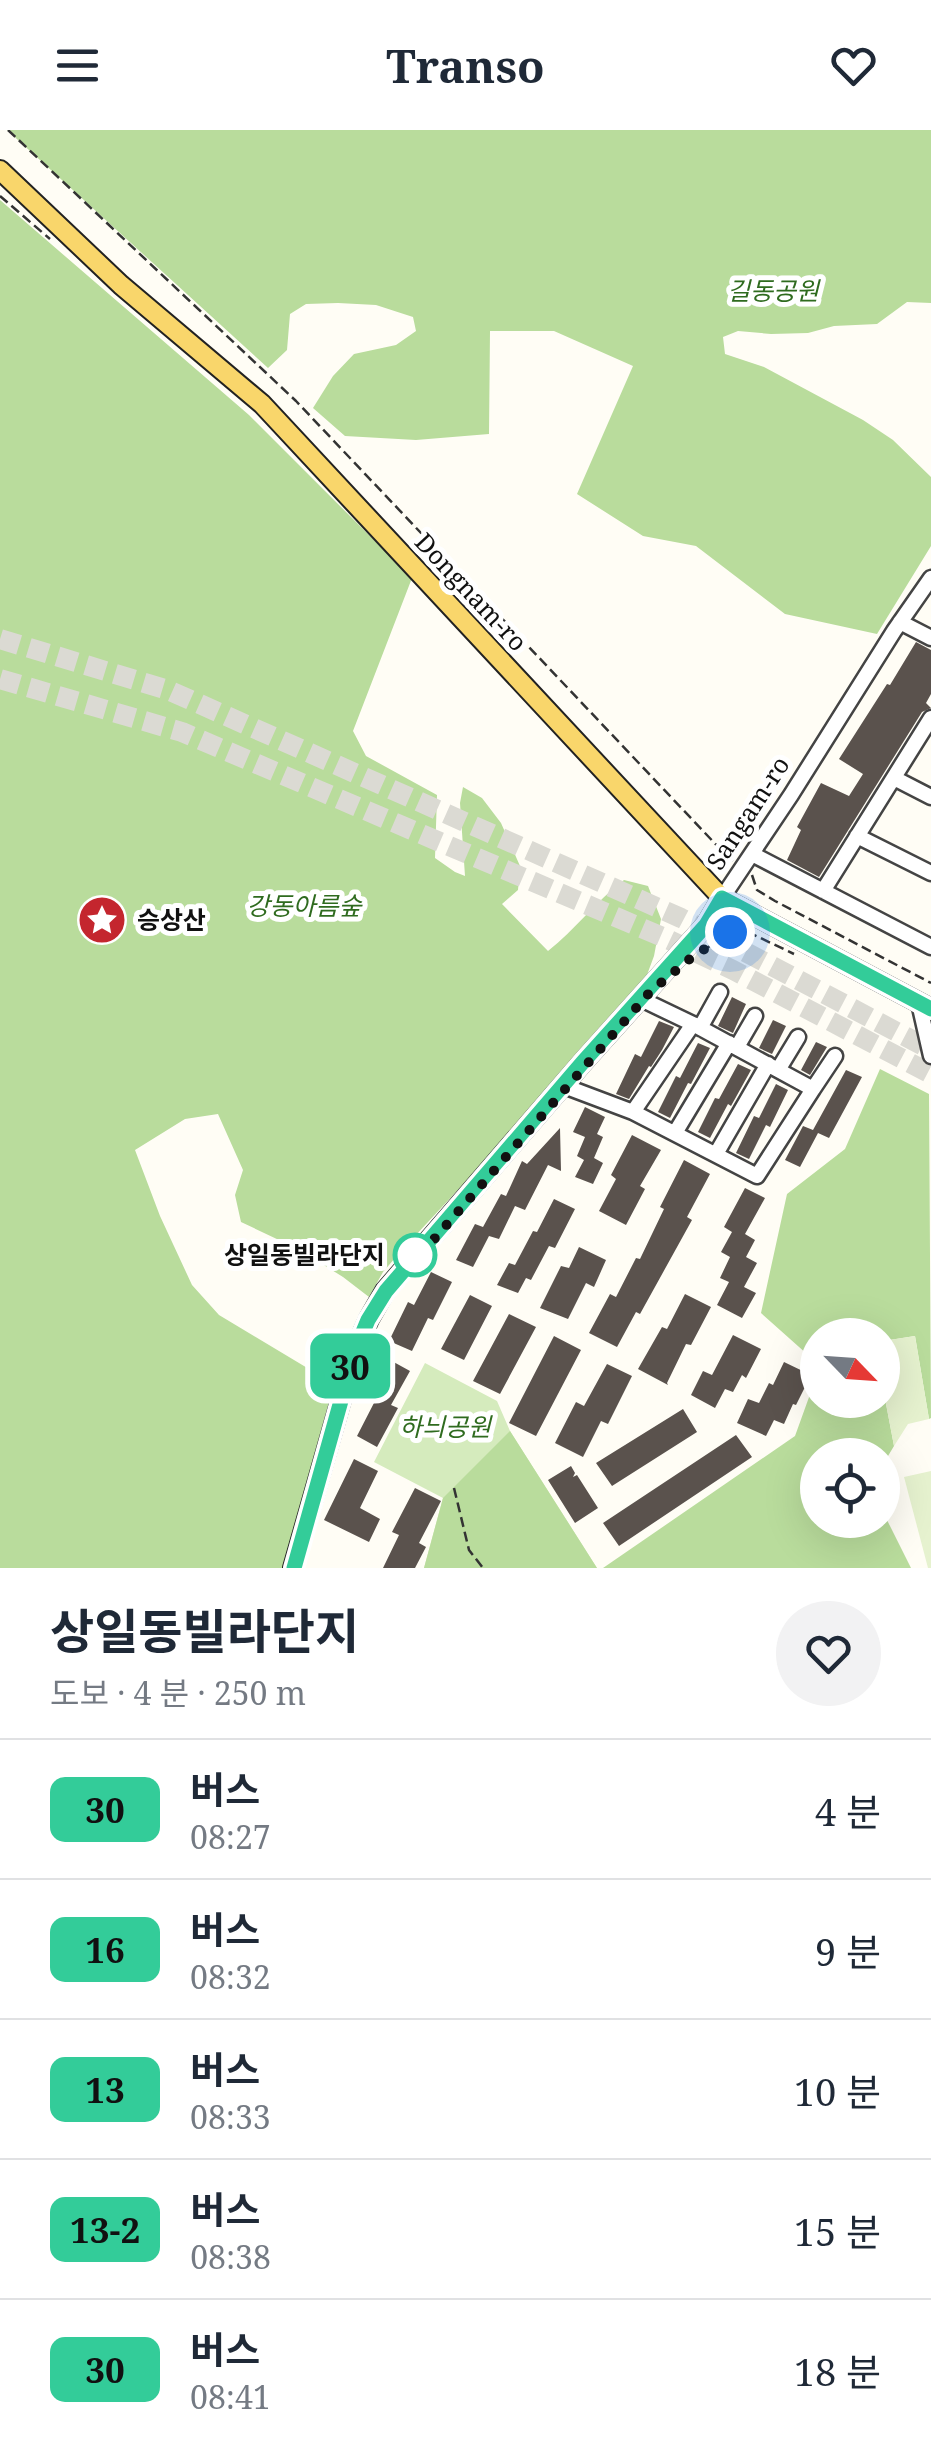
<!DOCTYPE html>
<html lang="ko">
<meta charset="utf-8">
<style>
body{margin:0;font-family:"Noto Serif","Noto Sans KR",serif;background:#f2f2f3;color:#1f2937;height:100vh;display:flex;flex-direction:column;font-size:38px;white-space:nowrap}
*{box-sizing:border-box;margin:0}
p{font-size:32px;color:#747a83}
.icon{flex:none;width:55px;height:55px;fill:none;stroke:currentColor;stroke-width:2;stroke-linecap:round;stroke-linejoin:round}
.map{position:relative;height:1438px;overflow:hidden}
.sheet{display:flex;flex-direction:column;background:#fff;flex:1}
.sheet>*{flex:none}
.badge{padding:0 20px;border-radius:15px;font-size:35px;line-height:65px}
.needle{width:65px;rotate:115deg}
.fabs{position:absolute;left:800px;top:1188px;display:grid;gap:20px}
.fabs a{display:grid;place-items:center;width:100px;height:100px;border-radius:50%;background:#fff;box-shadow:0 10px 40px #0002;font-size:50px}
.you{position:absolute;width:50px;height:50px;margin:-25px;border:8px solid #fff;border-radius:50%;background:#1a73e8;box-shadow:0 0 0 15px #1a73e833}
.map>.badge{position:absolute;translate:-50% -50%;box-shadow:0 0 0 5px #fff}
.round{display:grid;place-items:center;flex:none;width:105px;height:105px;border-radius:52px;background:#f2f2f3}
.summary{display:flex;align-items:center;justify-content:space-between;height:170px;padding:0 50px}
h1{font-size:48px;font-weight:700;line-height:75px}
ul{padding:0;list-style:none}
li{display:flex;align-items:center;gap:30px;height:140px;padding:0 50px;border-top:2px solid #e0e1e3}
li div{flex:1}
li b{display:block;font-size:38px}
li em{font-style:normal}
li .badge{min-width:110px;font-weight:700;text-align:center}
header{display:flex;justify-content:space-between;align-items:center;height:130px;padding:0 50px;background:#fff;font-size:45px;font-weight:700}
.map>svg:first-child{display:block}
</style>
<header><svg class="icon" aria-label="menu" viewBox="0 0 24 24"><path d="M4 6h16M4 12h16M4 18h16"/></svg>Transo<svg class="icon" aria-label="heart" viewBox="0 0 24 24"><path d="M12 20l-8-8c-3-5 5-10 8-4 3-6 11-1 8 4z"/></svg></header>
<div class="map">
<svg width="931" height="1438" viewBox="0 0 931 1438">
<rect width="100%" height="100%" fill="#fffdf5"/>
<path fill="#d5ebbd" d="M425 1233 497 1271 510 1301 597 1438H424L443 1368 374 1332Z"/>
<path fill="#b9dc9c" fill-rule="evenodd" d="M7 0H931V173L907 172 877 194 834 196 808 203 771 204 738 201 723 207 725 224 764 237 863 290 893 310 931 347V416L877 504 785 484 696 416 643 406 577 364 633 236 554 201H490L489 304 416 310 345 306 313 278 333 246 354 224 396 215 416 201 413 187 376 175 338 173 306 174 290 184 287 220 268 238Z
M0 70 249 285 412 448 353 601 366 626 437 665 435 728 455 742 465 746 460 673 463 657 482 668 501 693 520 736 518 760 502 774 548 821C575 800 596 771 624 750L648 756 661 789 654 826 644 853 579 930 401 1121 383 1142 369 1167 343 1147 298 1119 241 1092 235 1065 243 1040 218 984 185 989 135 1020 160 1086 192 1155 219 1185 334 1254 283 1438H0Z
M880 939 929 964 931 1288 929 1289 915 1206 883 1211 882 1205H818L817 1233 761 1183 787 1064 845 1019Z
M817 1245 818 1270H882L883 1258 894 1316 885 1331V1386L911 1438H603L795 1306ZM818 1325H882V1390H818Z
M510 1301 597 1438H424L443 1368Z"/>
<path fill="#e6f2cf" d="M915 1206 929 1289 908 1294 894 1316 883 1258V1211Z
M931 1341V1438H928L904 1347Z"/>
<path fill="#5a524d" d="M916 512 931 520V564L926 573 931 578 922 582 819 747 787 730 801 700 797 697 821 653 849 666 863 644 839 629 887 554 890 555Z
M732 867 746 874 733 903 718 896Z
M773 890 786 896 772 924 759 918Z
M659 891 674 897 662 920 651 937 649 936 629 969 616 964 635 924 641 927Z
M816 912 827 917 810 945 801 940Z
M698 913 710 918 691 954 688 953 670 988 658 982 676 946 680 948Z
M738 934 751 940 731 976 728 974 710 1008 698 1002 715 968 719 969Z
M846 940 862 947 829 1008 818 1003 800 1037 785 1030 803 996 813 1000Z
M776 954 788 960 770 997 766 995 749 1029 736 1023 754 986 759 988Z
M585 977 605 987 597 1004 603 1007 594 1028 603 1033 593 1054 575 1047 584 1030 577 1026 585 1007 573 1002Z
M560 998 561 1041 548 1035 525 1080 515 1076 499 1109 489 1106 473 1137 456 1130 475 1094 483 1097 501 1064 506 1066 522 1031 527 1034Z
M632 1005 661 1020 640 1056 645 1059 626 1095 599 1081 616 1049 611 1045Z
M684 1030 710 1044 687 1087 692 1090 640 1184 636 1182 617 1217 589 1203 610 1164 616 1167 636 1128 640 1129 664 1079 660 1077Z
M745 1058 765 1068 745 1104 755 1110 746 1127 757 1133 744 1157 756 1163 742 1188 717 1175 729 1152 720 1148 730 1127 721 1122 732 1102 724 1097Z
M554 1069 575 1079 555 1118 549 1116 531 1150 526 1148 518 1163 497 1155 509 1133 515 1135 533 1101 537 1102Z
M579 1117 606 1130 594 1157 586 1153 568 1189 540 1178 561 1136 569 1138Z
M431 1142 452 1152 433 1190 428 1188 412 1221 389 1211 408 1172 414 1175Z
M685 1164 711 1177 691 1215 686 1214 667 1253 668 1255 638 1239 662 1197 667 1199Z
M470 1165 492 1176 464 1230 441 1219Z
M509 1184 536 1197 500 1264 473 1251Z
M733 1205 761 1219 746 1248 742 1245 733 1262 725 1259 715 1278 691 1265 703 1241 712 1245Z
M554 1206 581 1220 536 1306 509 1293Z
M390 1230 410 1241 391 1275 398 1278 377 1317 357 1306 375 1271 369 1267Z
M784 1232 811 1245 796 1275 793 1274 784 1294 774 1290 766 1306 737 1293 748 1269 759 1273 769 1253 773 1255Z
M607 1234 632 1246 608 1294 601 1291 583 1327 555 1313 576 1272 584 1276Z
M683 1279 697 1302 612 1356 596 1333Z
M736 1305 752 1327 619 1416 603 1393Z
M354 1329 378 1341 360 1378 380 1389 369 1412 324 1390Z
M571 1336 575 1343 573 1347 577 1345 598 1378 575 1393 548 1350Z
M415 1358 441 1371 419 1413 426 1417 415 1438H383L399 1405 392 1402Z"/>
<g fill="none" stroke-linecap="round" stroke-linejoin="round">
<path stroke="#dbdad3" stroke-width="20" stroke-dasharray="20 10" stroke-linecap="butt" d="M0 509 168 560 681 788 931 920
M0 549 182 602 665 808 733 840 931 944"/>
<g stroke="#444" stroke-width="19">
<path id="minor" d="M900 492 931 508
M894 648 931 667
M857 706 931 743
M752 724 931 817
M823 761 931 588
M722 768 791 665 894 501 931 448
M643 870 693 894
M919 873 931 926
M700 898 720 862
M737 917 755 886
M778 940 798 907
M564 956 633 982 757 1046 813 959 693 894 633 982
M813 959 835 926
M675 1003 729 913
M716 1024 768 934"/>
</g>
<g stroke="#222" stroke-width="22">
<path id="major" d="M0 40 121 155 262 274 722 768 931 879
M293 1438 355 1221 369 1189 385 1161 583 932 706 795 722 768"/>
</g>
<path stroke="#333" stroke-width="2.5" stroke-dasharray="10 5" stroke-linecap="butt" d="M8 0 296 271 723 722 734 731
M0 66 50 109
M752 745 757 760 775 771 931 853
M707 818 731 802 750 803 794 824
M454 1358 469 1420 483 1438"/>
<use href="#minor" stroke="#fff" stroke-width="14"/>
<use href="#major" stroke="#f9d66b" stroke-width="18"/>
</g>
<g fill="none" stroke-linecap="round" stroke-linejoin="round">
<g stroke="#fff" stroke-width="22">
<path id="line" d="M294 1438 355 1221 368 1190 386 1161 583 932 706 795 722 768 931 879"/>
</g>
<use href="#line" stroke="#3c9" stroke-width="15"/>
<path stroke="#111" stroke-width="10" stroke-dasharray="0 18" d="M415 1125V1131L650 862 691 828 730 802"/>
</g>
<defs>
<g id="sight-disc" transform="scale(2.5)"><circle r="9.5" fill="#c4262e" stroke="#fff"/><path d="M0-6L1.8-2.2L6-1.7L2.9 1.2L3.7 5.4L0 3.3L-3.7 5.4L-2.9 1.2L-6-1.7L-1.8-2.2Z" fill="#fff"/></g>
</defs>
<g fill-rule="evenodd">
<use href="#sight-disc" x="102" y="790"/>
</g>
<circle fill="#fff" stroke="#3c9" stroke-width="5" cx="415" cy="1125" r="20"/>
<g text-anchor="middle" stroke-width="10" stroke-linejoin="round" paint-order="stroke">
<g font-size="25" font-style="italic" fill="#2f6b1f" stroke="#fff">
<text x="773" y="170">길동공원</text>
<text x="304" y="785">강동아름숲</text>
<text x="445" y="1306">하늬공원</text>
</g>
<g font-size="25" fill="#111" stroke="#fff">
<text transform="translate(471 462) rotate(47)" y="9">Dongnam-ro</text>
<text transform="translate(748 683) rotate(-57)" y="9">Sangam-ro</text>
</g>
<g font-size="25" font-weight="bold" fill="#111" stroke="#fff" text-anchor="start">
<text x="137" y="799">승상산</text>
</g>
<g font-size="25" font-weight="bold" fill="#111" stroke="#fff" text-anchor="end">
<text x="385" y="1134">상일동빌라단지</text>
</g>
</g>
</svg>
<div class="fabs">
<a><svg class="needle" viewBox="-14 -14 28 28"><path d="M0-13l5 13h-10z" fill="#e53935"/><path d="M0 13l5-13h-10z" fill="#747a83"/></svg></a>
<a><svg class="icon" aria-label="locate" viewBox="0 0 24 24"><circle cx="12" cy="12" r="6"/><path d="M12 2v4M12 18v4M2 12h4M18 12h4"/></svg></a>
</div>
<div class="you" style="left:730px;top:802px"></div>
<b class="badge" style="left:350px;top:1236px;background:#3c9;color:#111">30</b>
</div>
<section class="sheet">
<div class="summary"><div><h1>상일동빌라단지</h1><p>도보 · 4 분 · 250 m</p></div><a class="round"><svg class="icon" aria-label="heart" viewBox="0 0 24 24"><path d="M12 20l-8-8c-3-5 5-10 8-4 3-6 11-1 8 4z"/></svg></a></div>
<ul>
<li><span class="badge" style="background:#3c9;color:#111">30</span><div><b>버스</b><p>08:27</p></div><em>4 분</em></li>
<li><span class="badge" style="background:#3c9;color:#111">16</span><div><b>버스</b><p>08:32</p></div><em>9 분</em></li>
<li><span class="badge" style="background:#3c9;color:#111">13</span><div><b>버스</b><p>08:33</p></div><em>10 분</em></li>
<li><span class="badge" style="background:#3c9;color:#111">13-2</span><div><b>버스</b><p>08:38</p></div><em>15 분</em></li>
<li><span class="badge" style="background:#3c9;color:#111">30</span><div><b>버스</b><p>08:41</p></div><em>18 분</em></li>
</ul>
</section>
